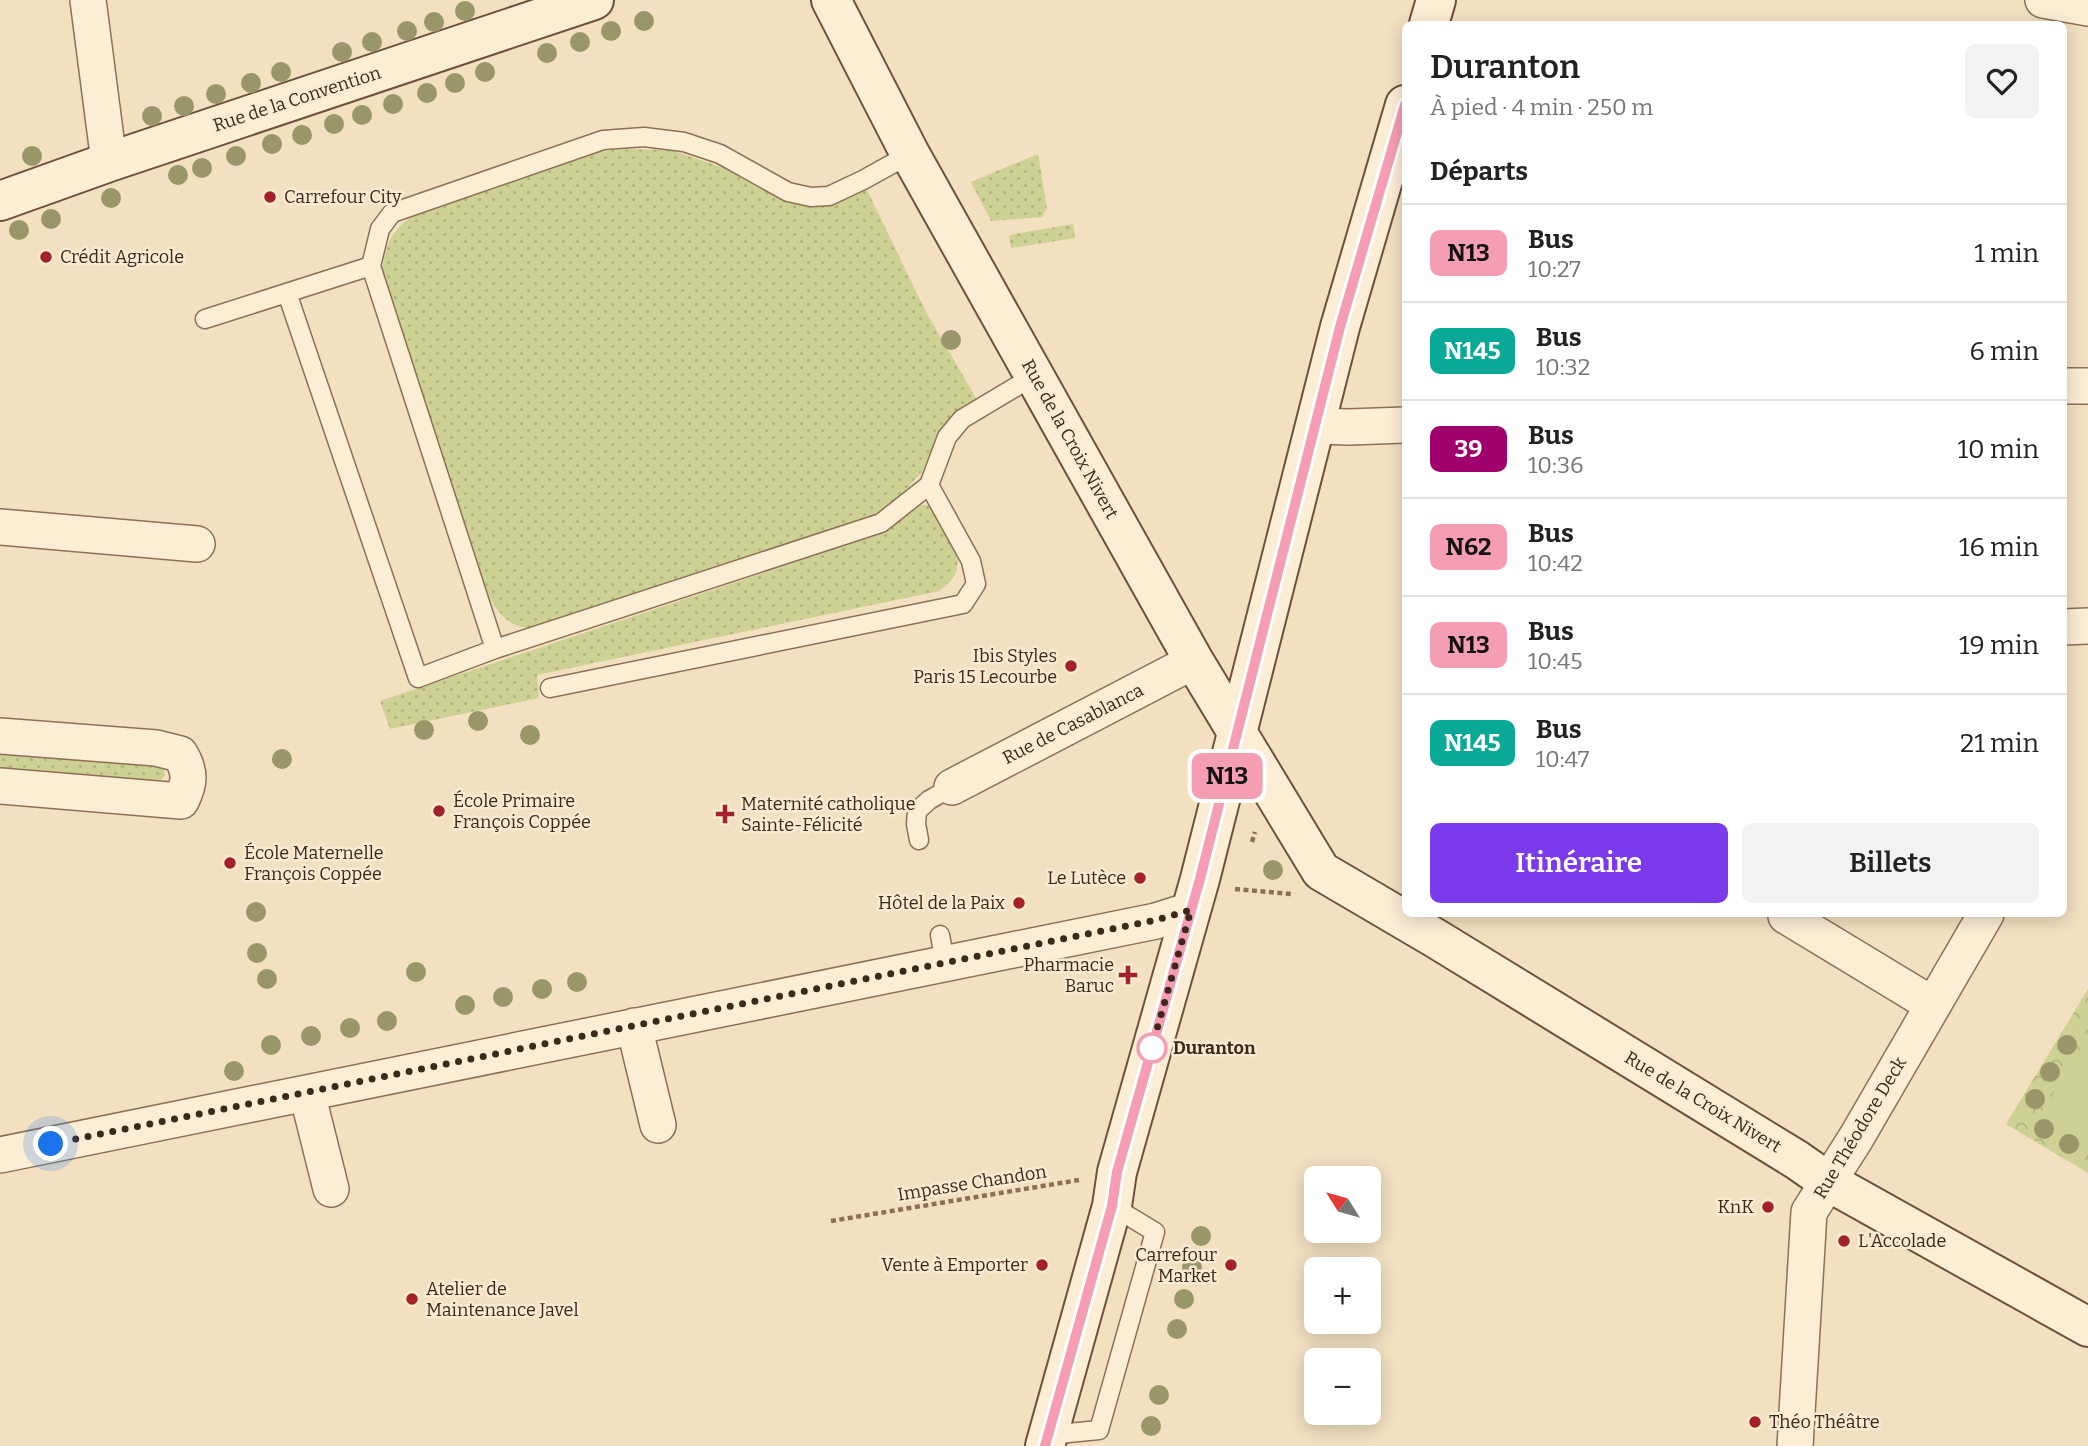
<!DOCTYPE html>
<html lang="fr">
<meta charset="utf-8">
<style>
body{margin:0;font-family:Bitter,serif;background:#f2f2f2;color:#222;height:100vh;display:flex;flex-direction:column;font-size:26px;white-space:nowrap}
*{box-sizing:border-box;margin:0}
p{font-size:23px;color:#767676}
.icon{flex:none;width:38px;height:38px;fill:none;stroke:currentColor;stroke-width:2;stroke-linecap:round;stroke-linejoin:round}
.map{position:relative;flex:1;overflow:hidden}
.side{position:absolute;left:1402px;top:21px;width:665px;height:896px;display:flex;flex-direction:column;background:#fff;border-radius:10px;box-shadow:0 4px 18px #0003}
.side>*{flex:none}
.badge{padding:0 14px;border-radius:10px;font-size:24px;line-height:46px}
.needle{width:46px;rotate:307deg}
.buttons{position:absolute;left:1304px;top:1166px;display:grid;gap:14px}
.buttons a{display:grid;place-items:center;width:77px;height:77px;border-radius:10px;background:#fff;box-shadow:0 4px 18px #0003;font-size:35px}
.you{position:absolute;width:35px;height:35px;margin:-18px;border:5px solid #fff;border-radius:50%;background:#1a73e8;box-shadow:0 0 0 10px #1a73e833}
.map>.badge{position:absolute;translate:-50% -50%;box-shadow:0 0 0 4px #fff}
h2{padding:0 28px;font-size:26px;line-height:63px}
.round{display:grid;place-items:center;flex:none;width:74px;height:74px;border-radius:10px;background:#f2f2f2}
.head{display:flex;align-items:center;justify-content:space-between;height:119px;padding:0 28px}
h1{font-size:33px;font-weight:600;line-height:52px}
.action{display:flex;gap:14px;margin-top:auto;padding:14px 28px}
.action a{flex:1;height:80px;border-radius:10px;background:#7c3aed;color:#fff;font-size:28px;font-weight:600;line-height:80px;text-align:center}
.action a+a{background:#f2f2f2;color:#222}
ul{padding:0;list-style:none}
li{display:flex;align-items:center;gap:21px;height:98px;padding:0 28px;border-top:2px solid #e0e0e0}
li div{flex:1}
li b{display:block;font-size:26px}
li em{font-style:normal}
li .badge{min-width:77px;font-weight:700;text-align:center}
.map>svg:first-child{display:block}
</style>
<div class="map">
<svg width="2088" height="1446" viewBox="0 0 2088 1446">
<defs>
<pattern id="grass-dots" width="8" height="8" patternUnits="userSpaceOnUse" patternTransform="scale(1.75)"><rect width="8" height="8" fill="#ced194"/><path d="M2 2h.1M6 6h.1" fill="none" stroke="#b2b37f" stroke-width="1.8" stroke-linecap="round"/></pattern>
<pattern id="forest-crowns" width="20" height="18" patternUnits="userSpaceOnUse" patternTransform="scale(1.75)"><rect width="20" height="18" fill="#ced194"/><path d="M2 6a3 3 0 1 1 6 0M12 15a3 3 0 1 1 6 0" fill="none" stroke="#b2b37f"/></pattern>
</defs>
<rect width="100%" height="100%" fill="#f2e0c1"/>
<path fill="url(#grass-dots)" d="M620 149 671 150 730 170 793 203 806 206H827L867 190 926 312 977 400 951 418 943 427 921 473 897 499 872 516 546 626C513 635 496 614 485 587L382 275C384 244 393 227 420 211L599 152Z
M1038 154 1047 208 1042 217 991 221 971 182Z
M1073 224 1075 238 1011 248 1009 235Z
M921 505H928L934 509C950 537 976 567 939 591L537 675 539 698 390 729 380 701 871 537 888 529Z
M0 746 162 762 165 775 158 784 0 769Z"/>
<path fill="url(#forest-crowns)" d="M2088 989V1173L2006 1124Z"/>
<path fill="#ced194" d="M2088 1039V1148L2038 1118Z"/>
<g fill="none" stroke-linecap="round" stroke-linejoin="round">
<g stroke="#8d7056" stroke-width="21">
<path id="lane" d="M910 154 863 180 829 196 811 197 788 192 720 154 684 142 644 137 603 140 392 213 380 229 371 266 495 649 881 523 929 485 947 437 962 419 1034 376
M287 293 418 678 495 649
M205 319 371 266
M550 688 963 604 976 584 971 561 929 485
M919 840 916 824 917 811 929 800 952 787
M940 935 945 963
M1048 1435 1099 1430 1155 1232 1112 1206"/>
</g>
<g stroke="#8d7056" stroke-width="38">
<path id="street" d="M88 0 109 162
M2043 0 2088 8
M2063 386H2088
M1315 426 1349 427 1405 425
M0 527 197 544
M2063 627 2088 626
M0 736 156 748 180 754C191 772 190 783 181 801L0 786
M952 787 1194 661
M1786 916 1933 1005
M634 1026 658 1125
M307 1093 331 1189
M0 1155 1156 921 1191 910
M1795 1446 1809 1212 1856 1138 1986 914"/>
</g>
<g stroke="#6f513a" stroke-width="42">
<path id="secondary" d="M831 0 910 154 1194 661 1321 871 1435 938 1797 1160 1827 1181 2088 1327
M1429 24 1436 0
M0 201 109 162 594 0
M1045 1446 1112 1206 1117 1172 1200 879 1340 327 1405 105"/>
</g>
<path stroke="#8d7056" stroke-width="4.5" stroke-dasharray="5 3.5" stroke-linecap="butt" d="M1252 842 1255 832
M1235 889 1292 894
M831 1221 1079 1180"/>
<use href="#lane" stroke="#fcedd5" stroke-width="18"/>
<use href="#street" stroke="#fcedd5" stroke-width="35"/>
<use href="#secondary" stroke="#fcedd5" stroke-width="38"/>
</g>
<g fill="#999669">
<circle cx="465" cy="11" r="10"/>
<circle cx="644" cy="21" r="10"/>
<circle cx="434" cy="22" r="10"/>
<circle cx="407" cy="31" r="10"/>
<circle cx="611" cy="31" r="10"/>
<circle cx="372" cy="42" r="10"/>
<circle cx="580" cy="42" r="10"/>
<circle cx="342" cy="52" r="10"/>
<circle cx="547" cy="53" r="10"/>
<circle cx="281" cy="72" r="10"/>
<circle cx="485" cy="72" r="10"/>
<circle cx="251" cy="83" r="10"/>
<circle cx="455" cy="83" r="10"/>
<circle cx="427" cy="93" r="10"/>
<circle cx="216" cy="94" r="10"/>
<circle cx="393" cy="104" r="10"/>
<circle cx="184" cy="106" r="10"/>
<circle cx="362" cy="115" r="10"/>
<circle cx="152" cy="116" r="10"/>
<circle cx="334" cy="124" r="10"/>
<circle cx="302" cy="135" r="10"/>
<circle cx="272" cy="144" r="10"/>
<circle cx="32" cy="156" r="10"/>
<circle cx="236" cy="156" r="10"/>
<circle cx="202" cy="168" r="10"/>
<circle cx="178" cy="175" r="10"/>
<circle cx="111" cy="198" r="10"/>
<circle cx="51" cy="219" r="10"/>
<circle cx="19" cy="230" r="10"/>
<circle cx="951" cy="340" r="10"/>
<circle cx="478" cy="721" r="10"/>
<circle cx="424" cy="730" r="10"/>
<circle cx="530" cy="735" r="10"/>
<circle cx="282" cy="759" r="10"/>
<circle cx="1273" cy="870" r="10"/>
<circle cx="256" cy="912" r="10"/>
<circle cx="257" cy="953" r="10"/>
<circle cx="416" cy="972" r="10"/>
<circle cx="267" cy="979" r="10"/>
<circle cx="577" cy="982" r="10"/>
<circle cx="542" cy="989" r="10"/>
<circle cx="503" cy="997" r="10"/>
<circle cx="465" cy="1005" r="10"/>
<circle cx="387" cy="1021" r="10"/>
<circle cx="350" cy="1028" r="10"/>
<circle cx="311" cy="1036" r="10"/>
<circle cx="271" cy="1045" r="10"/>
<circle cx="2067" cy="1045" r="10"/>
<circle cx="234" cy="1071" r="10"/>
<circle cx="2050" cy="1072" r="10"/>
<circle cx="2035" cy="1099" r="10"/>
<circle cx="2044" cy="1129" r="10"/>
<circle cx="2069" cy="1144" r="10"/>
<circle cx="1201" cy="1236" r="10"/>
<circle cx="1192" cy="1267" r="10"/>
<circle cx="1184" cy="1299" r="10"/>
<circle cx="1177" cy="1329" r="10"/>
<circle cx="1159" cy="1395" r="10"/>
<circle cx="1151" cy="1426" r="10"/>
</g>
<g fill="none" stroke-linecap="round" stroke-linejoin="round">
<g stroke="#fff" stroke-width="16">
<path id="line" d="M1045 1446 1112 1206 1117 1172 1200 879 1340 327 1405 105"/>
</g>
<use href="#line" stroke="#f59eb3" stroke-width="10"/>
<path stroke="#3c291c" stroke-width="7" stroke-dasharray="0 12.6" d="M51 1144 1156 920 1191 910 1149 1057 1152 1048"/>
</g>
<g fill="#a2212b" stroke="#f9ead1" stroke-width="2.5">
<circle cx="270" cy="197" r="7"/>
<circle cx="46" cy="257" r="7"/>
<circle cx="1071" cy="666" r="7"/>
<circle cx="439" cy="811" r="7"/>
<path d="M721.5 803.5h7v7h7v7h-7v7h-7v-7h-7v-7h7z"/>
<circle cx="230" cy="863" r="7"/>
<circle cx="1140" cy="878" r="7"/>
<circle cx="1019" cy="903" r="7"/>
<path d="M1124.5 964.5h7v7h7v7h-7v7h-7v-7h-7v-7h7z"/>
<circle cx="1768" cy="1207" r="7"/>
<circle cx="1844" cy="1241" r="7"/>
<circle cx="1042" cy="1265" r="7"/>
<circle cx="1231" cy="1265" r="7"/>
<circle cx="412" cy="1299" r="7"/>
<circle cx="1755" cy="1422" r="7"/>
</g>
<circle fill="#fff" stroke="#f59eb3" stroke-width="3.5" cx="1152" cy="1048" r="14"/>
<g text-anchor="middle" stroke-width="5" stroke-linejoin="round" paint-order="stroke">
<g font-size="18" fill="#3c291c" stroke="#f9ead1">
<text transform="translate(297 99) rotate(-18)" y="6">Rue de la Convention</text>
<text transform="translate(1070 439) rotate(61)" y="6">Rue de la Croix Nivert</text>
<text transform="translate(1073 724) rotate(-27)" y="6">Rue de Casablanca</text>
<text transform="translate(1703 1102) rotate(31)" y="6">Rue de la Croix Nivert</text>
<text transform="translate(1860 1128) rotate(-59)" y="6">Rue Théodore Deck</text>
<text transform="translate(972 1183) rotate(-9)" y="6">Impasse Chandon</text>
</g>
<g font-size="18" fill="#3c291c" stroke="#f9ead1" text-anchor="start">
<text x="284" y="203">Carrefour City</text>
<text x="60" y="263">Crédit Agricole</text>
<text x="1057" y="662" text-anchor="end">Ibis Styles<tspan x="1057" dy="21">Paris 15 Lecourbe</tspan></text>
<text x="453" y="807">École Primaire<tspan x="453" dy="21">François Coppée</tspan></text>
<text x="741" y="810">Maternité catholique<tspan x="741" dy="21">Sainte-Félicité</tspan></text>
<text x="244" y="859">École Maternelle<tspan x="244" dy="21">François Coppée</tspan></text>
<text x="1126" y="884" text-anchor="end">Le Lutèce</text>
<text x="1005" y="909" text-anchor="end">Hôtel de la Paix</text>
<text x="1114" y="971" text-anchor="end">Pharmacie<tspan x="1114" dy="21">Baruc</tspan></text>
<text x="1754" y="1213" text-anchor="end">KnK</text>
<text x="1858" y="1247">L'Accolade</text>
<text x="1217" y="1261" text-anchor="end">Carrefour<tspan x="1217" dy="21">Market</tspan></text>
<text x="1028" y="1271" text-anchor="end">Vente à Emporter</text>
<text x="426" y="1295">Atelier de<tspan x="426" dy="21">Maintenance Javel</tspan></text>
<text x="1769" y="1428">Théo Théâtre</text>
</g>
<g font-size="18" font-weight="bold" fill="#3c291c" stroke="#f9ead1" text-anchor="start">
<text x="1173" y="1054">Duranton</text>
</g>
</g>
</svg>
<div class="buttons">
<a><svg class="needle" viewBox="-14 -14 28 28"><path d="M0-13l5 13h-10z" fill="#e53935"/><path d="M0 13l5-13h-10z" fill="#767676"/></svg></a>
<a>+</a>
<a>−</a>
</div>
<div class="you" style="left:51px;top:1144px"></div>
<b class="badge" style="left:1227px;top:776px;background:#f59eb3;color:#111">N13</b>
<section class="side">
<div class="head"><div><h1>Duranton</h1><p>À pied · 4 min · 250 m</p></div><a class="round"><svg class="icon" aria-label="heart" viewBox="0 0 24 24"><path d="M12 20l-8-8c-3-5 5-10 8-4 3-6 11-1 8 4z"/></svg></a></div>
<h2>Départs</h2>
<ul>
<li><span class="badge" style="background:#f59eb3;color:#111">N13</span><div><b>Bus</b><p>10:27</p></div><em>1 min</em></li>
<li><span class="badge" style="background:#0aa896;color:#fff">N145</span><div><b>Bus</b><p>10:32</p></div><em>6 min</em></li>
<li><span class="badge" style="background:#a0006e;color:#fff">39</span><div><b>Bus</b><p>10:36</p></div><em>10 min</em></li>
<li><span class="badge" style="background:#f59eb3;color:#111">N62</span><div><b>Bus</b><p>10:42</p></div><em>16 min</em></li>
<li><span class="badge" style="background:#f59eb3;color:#111">N13</span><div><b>Bus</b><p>10:45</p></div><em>19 min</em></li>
<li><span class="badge" style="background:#0aa896;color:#fff">N145</span><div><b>Bus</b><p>10:47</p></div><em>21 min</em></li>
</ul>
<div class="action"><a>Itinéraire</a><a>Billets</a></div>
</section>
</div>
